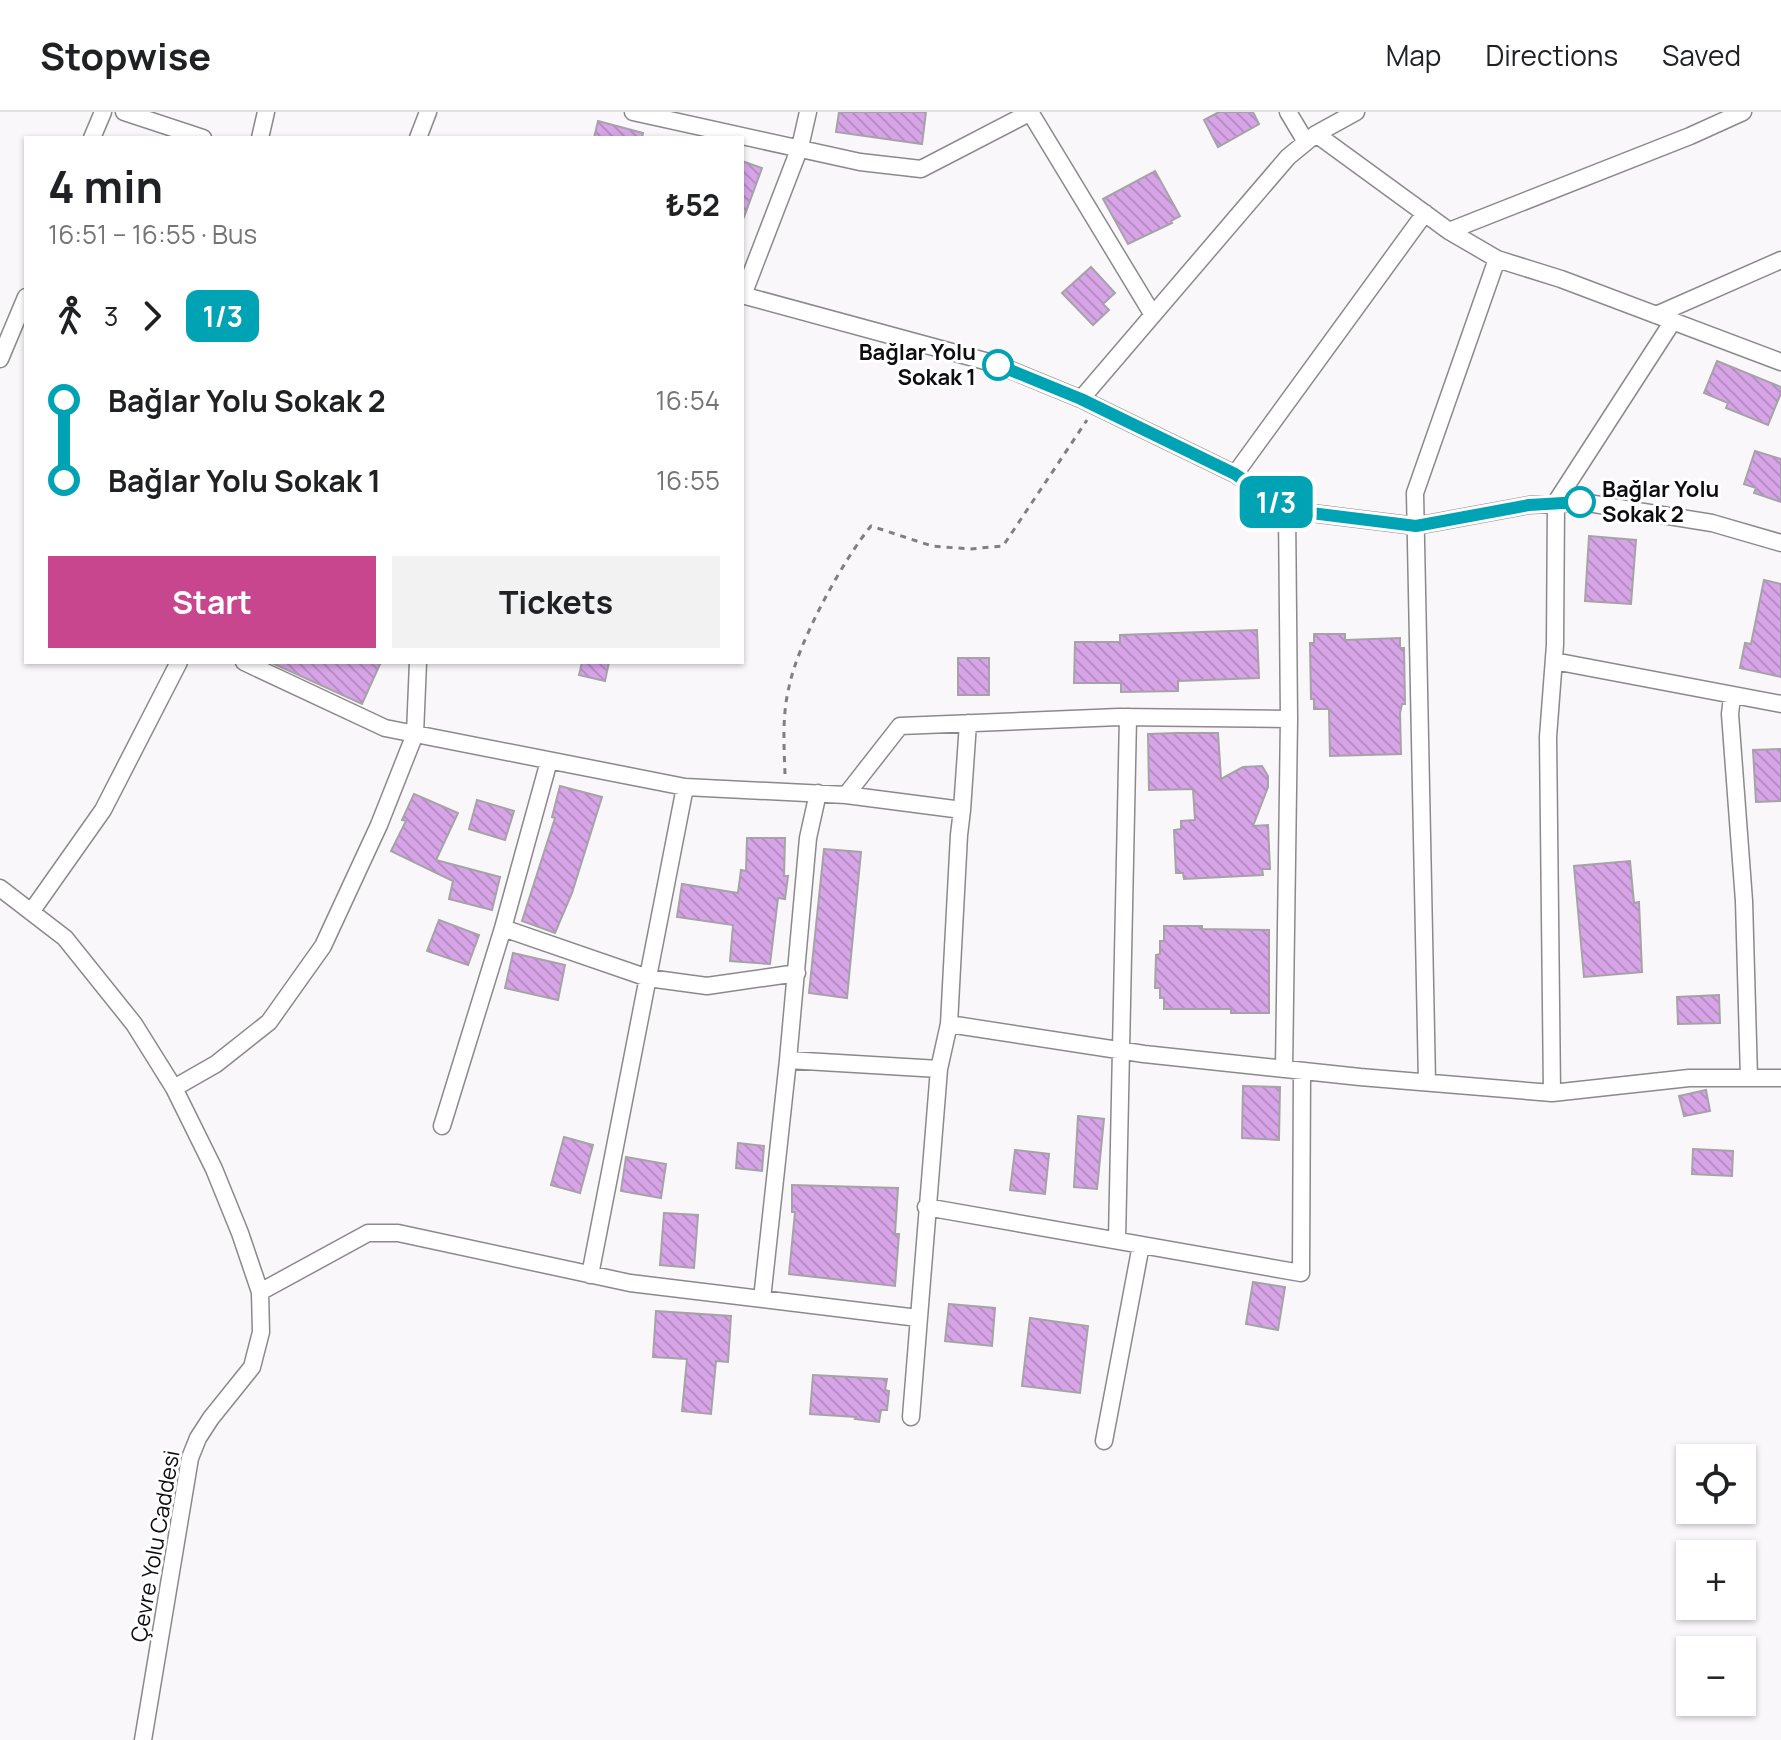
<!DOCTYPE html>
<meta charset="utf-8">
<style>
body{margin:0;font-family:Manrope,sans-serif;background:#f2f2f2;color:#202124;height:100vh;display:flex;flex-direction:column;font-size:30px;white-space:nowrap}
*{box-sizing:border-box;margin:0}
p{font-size:26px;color:#757577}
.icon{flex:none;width:44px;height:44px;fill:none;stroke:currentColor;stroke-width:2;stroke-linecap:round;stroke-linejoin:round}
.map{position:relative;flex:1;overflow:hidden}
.panel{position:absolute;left:24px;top:24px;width:720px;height:528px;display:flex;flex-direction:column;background:#fff;border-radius:0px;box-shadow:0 2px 6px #0004}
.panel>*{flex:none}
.badge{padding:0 16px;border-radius:12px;font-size:28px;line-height:52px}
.fabs{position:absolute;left:1676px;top:1332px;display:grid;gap:16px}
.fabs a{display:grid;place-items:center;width:80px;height:80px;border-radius:0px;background:#fff;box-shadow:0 2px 6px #0004;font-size:40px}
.map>.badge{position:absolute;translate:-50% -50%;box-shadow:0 0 0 4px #fff}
.legs{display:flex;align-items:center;gap:12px;height:88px;padding:0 24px;font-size:26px}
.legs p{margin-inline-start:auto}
.overview{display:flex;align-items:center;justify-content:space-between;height:136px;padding:0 24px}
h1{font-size:44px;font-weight:700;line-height:60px}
.button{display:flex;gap:16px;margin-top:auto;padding:16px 24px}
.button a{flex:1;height:92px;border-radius:0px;background:#c8468e;color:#fff;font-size:32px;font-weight:700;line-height:92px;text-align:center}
.button a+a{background:#f2f2f2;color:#202124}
ul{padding:0 24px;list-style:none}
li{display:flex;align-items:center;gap:28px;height:80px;font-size:30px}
li i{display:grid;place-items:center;width:12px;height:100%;margin:0 10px;background:currentColor}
li i::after{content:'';width:20px;height:20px;margin:-10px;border:6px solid;border-radius:50%;background:#fff}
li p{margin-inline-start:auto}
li:first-child i{background:linear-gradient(#0000 50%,currentColor 0)}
li:last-child i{background:linear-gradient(currentColor 50%,#0000 0)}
header{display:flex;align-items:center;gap:48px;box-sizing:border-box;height:112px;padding:0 40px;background:#fff;border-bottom:2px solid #e0e0e0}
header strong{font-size:38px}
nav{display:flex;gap:44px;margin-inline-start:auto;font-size:28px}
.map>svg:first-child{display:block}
</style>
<header>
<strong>Stopwise</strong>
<nav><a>Map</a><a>Directions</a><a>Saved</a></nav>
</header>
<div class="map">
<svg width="1781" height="1628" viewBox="0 0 1781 1628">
<defs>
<pattern id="building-back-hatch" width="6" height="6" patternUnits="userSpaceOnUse" patternTransform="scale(2)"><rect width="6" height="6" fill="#d7a5e7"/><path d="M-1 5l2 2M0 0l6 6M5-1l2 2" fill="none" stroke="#b78dc5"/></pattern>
</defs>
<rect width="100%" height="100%" fill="#f9f7fa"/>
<path fill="url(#building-back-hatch)" stroke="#a6a3a7" stroke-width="2" d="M839 0H926L922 32 836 20Z
M1219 0H1253L1259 12 1218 35 1204 8Z
M598 9 643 21 642 26H594Z
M742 49 762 56 744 105 742 104Z
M1155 59 1180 104 1171 109 1172 111 1128 132 1103 87Z
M1091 155 1115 181 1103 192 1109 198 1093 213 1062 181Z
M1717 249 1781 275V281L1768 313 1726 296 1728 291 1704 281Z
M1755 339 1781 347V390L1754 381 1756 376 1744 372Z
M1589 424 1636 428 1631 492 1585 489Z
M1764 468 1781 472V565L1740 556 1745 531 1751 532Z
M1257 518 1259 566 1178 569V579L1121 580V571H1074L1075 530H1120V523Z
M1314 522H1345V528L1400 526V536H1404L1405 592H1402L1400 601 1401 642 1330 644 1329 597H1314V587H1311L1310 531H1314Z
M958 546H989V583H958Z
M270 550H381L362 592Z
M582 550H609L605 569 579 563Z
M1177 621H1218L1221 667 1243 655 1262 654 1268 664V675L1253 714 1268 713 1270 757H1262L1263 763 1184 767 1183 761H1176L1174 718 1181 717V709L1195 708 1193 677 1149 678 1148 622Z
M1781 637V689L1756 690 1753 638Z
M560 674 602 685 572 781 555 821 522 809 555 706 552 705Z
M414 682 458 701 436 748 500 765 492 798 449 787 453 769 391 739 406 709 402 708Z
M477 688 514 699 505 728 469 717Z
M747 726H785L784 764H788L785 787 778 786 770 852 730 849 733 813 677 805 682 772 738 781 741 758 746 759Z
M824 737 861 740 847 886 809 881Z
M1630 749 1634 791 1639 790 1642 860 1584 865 1574 754Z
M439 808 479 823 468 853 427 839Z
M1164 814H1202V817L1269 818V901H1231V897H1164V886H1160V876H1155L1156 843 1160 842V829H1164Z
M513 841 565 853 558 888 505 876Z
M1719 883 1720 911 1678 912 1677 885Z
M1243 974 1280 975 1279 1028 1242 1026Z
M1706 978 1710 999 1684 1004 1679 984Z
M1078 1004 1104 1007 1097 1077 1074 1075Z
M564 1025 593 1033 580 1081 551 1073Z
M738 1031 764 1034 762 1059 736 1056Z
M1693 1037 1733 1039 1732 1064 1692 1062Z
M1015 1038 1049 1042 1045 1082 1010 1078Z
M626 1045 666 1052 661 1086 621 1079Z
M792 1073 898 1076 895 1122H899L895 1174 789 1162 795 1100H792Z
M664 1101 698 1103 694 1156 660 1153Z
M1253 1170 1285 1175 1278 1218 1246 1212Z
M949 1192 995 1196 992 1234 945 1229Z
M656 1199 731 1204 728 1250 716 1249 711 1302 682 1299 687 1247 653 1245Z
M1030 1206 1088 1214 1080 1281 1022 1274Z
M813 1263 887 1267 885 1278 889 1279 887 1298H881L879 1310 855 1307 856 1305 810 1302Z"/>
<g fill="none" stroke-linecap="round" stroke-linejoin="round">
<g stroke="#8b898c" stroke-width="19">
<path id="minor" d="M124 0 203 26
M633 0 860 50 921 57 1031 0
M1030 0 1153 203
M1288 0 1306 30
M1316 22 1449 119 1497 147 1561 167 1781 250
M92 26 103 0
M260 26 266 0
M418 26 428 0
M1449 119 1690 24 1743 0
M742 183 996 252 1081 287 1235 362 1287 398 1416 414 1529 393 1582 390 1712 411 1781 431
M743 183 800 35 808 0
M1656 203 1781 148
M0 247 26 185
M1081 287 1288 45 1316 22 1356 0
M1235 362 1425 101
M1554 549 1781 592
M244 550 385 616 685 675 846 683 962 698 959 723 949 912
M1732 585 1730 602 1744 789 1749 966
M846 683 900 614 1119 605 1289 607
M962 698 968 611
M0 776 65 826 134 912 174 976 214 1057 240 1121 260 1180 261 1220 252 1255 211 1306 198 1326 190 1346 143 1628
M31 800 103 698 179 550
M503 816 648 866 707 874 797 861
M788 948 808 726 818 681
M1284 957 1289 607 1287 398
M1427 970 1415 381 1497 147
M174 976 216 952 269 910 323 834 379 713 415 622 418 550
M1552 981 1548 625 1555 533 1556 390 1673 209
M442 1014 503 816 549 649
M926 1095 1301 1161 1302 959
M1117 1128 1128 605
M590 1163 685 675
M260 1180 368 1121H398L630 1171 918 1206
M762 1187 788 948 939 957 949 912 1144 942 1360 965 1552 981 1689 966H1781
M911 1305 939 957
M1104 1329 1141 1133"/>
</g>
<path stroke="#817f82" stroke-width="3" stroke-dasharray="6 6" stroke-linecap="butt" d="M785 662C784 634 782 603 789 575 798 530 843 448 871 414L932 434 970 437 1003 434 1087 308"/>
<use href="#minor" stroke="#fff" stroke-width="16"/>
</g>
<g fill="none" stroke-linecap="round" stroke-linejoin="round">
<g stroke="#fff" stroke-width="18">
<path id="line-1" d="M998 253 1081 287 1235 362 1287 398 1416 414 1529 393 1580 390"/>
</g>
<use href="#line-1" stroke="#00a3b4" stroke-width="12"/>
</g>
<g fill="#fff" stroke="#00a3b4" stroke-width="4">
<circle cx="998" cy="253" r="14"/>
<circle cx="1580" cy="390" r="14"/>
</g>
<g text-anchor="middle" stroke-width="6" stroke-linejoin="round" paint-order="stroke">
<g font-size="22" font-weight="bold" fill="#0d0c0e" stroke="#fff" text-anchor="end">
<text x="976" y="248">Bağlar Yolu<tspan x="976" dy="25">Sokak 1</tspan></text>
<text x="1602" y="385" text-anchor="start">Bağlar Yolu<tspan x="1602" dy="25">Sokak 2</tspan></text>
</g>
<g font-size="22" fill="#0d0c0e" stroke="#fff">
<text transform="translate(155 1434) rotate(-80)" y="8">Çevre Yolu Caddesi</text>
</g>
</g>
</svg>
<div class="fabs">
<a><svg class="icon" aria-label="locate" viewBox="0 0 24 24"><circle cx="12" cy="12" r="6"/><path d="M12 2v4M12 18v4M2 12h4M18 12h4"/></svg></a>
<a>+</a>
<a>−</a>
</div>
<b class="badge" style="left:1276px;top:390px;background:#00a3b4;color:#fff">1/3</b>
<section class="panel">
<div class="overview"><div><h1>4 min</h1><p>16:51 – 16:55 · Bus</p></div><b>₺52</b></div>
<div class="legs"><svg class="icon" aria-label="walk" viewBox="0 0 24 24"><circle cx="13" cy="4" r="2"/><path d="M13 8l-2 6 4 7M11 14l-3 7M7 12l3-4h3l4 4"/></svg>3<svg class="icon" aria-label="forward" viewBox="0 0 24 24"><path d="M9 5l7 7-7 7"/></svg><b class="badge" style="background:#00a3b4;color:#fff">1/3</b></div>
<ul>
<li><i style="color:#00a3b4"></i><b>Bağlar Yolu Sokak 2</b><p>16:54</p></li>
<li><i style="color:#00a3b4"></i><b>Bağlar Yolu Sokak 1</b><p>16:55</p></li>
</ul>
<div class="button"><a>Start</a><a>Tickets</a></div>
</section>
</div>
